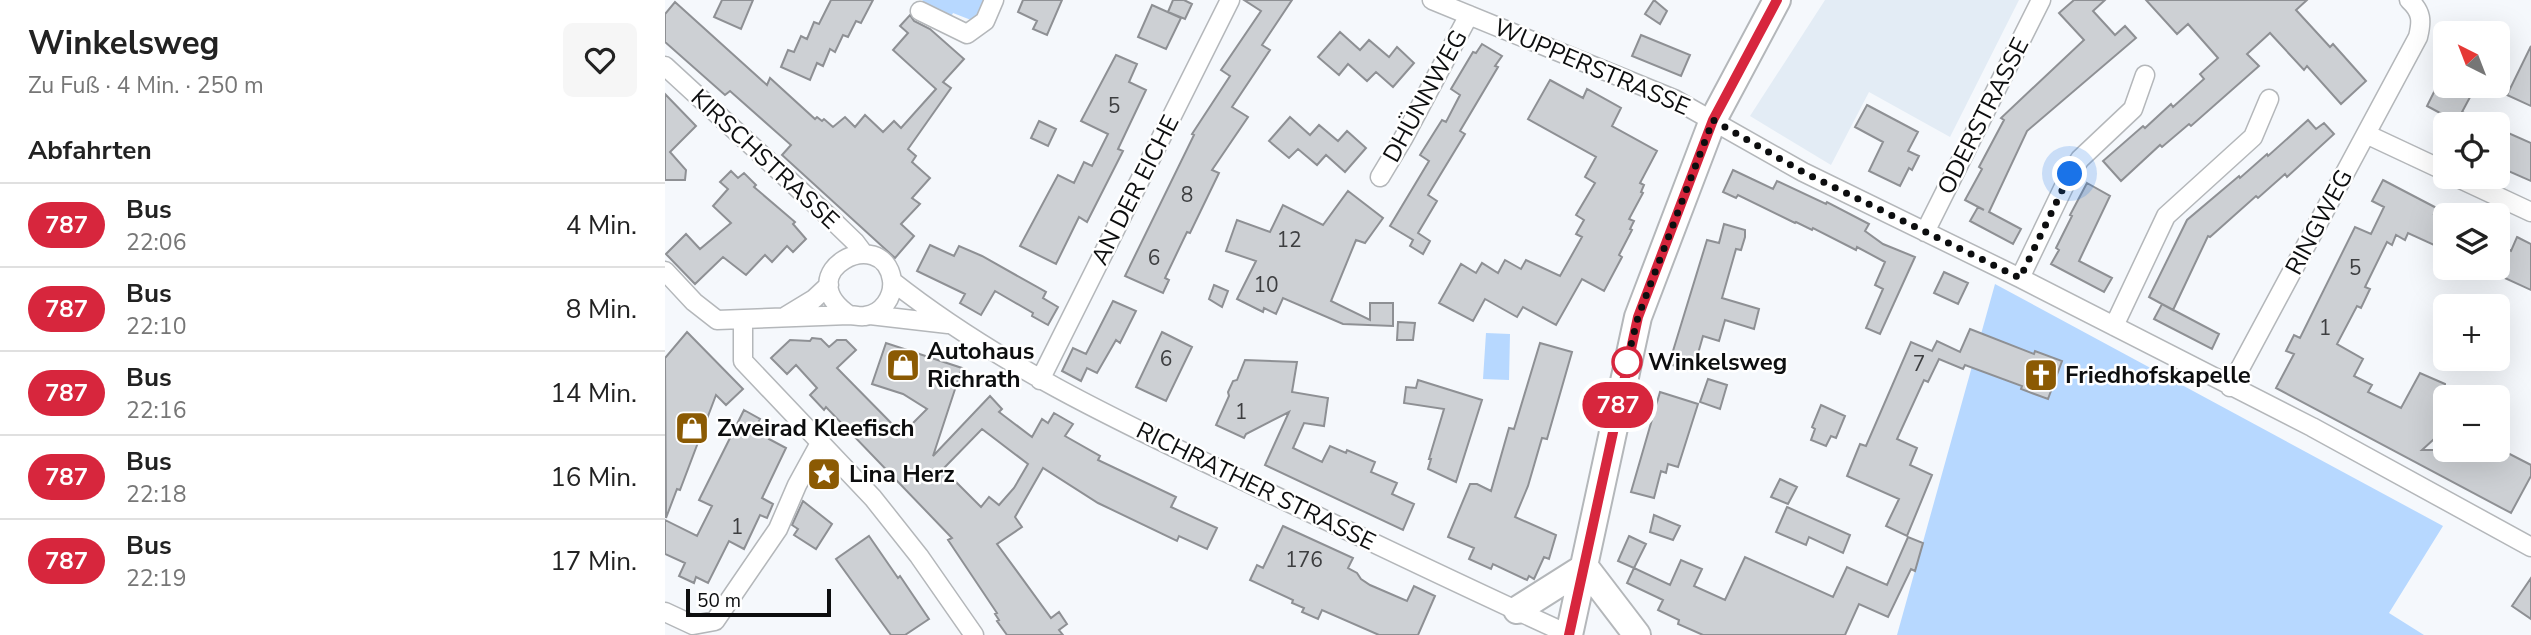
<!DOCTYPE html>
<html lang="de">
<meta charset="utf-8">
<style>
body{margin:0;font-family:"Nunito Sans",sans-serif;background:#f6f6f6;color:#222;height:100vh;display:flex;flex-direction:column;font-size:26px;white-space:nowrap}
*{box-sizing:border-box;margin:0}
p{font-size:23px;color:#767676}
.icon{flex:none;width:38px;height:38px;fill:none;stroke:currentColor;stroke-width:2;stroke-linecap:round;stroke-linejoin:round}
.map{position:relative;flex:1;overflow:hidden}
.panel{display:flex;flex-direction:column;background:#fff;width:665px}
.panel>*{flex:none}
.badge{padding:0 14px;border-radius:23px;font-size:24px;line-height:46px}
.needle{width:46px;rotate:318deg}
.tools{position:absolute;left:1768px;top:21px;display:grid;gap:14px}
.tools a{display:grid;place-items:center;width:77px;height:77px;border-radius:10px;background:#fff;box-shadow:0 7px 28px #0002;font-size:35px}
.scale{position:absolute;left:21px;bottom:18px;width:145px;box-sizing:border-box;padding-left:7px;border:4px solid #0d0e0f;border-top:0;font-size:19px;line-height:24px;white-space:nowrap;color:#0d0e0f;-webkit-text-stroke:5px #fff;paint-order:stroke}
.you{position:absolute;width:35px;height:35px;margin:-18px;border:5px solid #fff;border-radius:50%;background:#1a73e8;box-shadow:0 0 0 10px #1a73e833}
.map>.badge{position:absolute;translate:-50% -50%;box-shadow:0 0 0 4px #fff}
h2{padding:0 28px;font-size:26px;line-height:63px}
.round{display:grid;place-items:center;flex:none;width:74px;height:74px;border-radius:10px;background:#f6f6f6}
.summary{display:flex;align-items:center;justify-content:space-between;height:119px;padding:0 28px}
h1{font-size:33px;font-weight:700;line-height:52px}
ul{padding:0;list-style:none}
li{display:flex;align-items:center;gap:21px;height:84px;padding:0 28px;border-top:2px solid #e0e0e0}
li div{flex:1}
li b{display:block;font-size:26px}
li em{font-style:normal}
li .badge{min-width:77px;font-weight:700;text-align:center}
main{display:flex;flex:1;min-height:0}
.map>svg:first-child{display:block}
</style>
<main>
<section class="panel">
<div class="summary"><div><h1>Winkelsweg</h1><p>Zu Fuß · 4 Min. · 250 m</p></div><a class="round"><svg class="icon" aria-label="heart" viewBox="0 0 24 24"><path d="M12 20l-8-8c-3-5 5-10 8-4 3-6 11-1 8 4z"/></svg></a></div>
<h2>Abfahrten</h2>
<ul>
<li><span class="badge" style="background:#d7263d;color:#fff">787</span><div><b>Bus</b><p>22:06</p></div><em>4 Min.</em></li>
<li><span class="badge" style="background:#d7263d;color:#fff">787</span><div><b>Bus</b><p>22:10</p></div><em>8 Min.</em></li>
<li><span class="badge" style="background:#d7263d;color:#fff">787</span><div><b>Bus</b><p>22:16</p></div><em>14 Min.</em></li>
<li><span class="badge" style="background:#d7263d;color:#fff">787</span><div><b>Bus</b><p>22:18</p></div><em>16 Min.</em></li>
<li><span class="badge" style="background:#d7263d;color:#fff">787</span><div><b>Bus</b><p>22:19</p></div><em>17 Min.</em></li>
</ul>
</section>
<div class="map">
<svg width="1866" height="635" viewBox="0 0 1866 635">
<rect width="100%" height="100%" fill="#f5f8fc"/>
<path fill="#e3ecf5" d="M1160 0H1354L1285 137 1204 92 1166 165 1085 116Z"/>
<path fill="#b7d8ff" d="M258 0H324L316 15 306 20 288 13 285 19 253 6Z
M1330 284 1778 526 1724 613 1759 635H1232Z
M821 333 845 334 844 380 818 379Z"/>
<path fill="#cdd0d4" stroke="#8e9094" stroke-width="2" fill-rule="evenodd" d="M57 0H88L76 29 49 17Z
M166 0H208L196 23 191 21 183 37 178 35 170 52 165 49 158 66 152 63 145 80 116 67 123 50 129 52 136 36 142 39 149 22 154 24Z
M358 0H397L382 35 368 29 372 21 353 12Z
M508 0H519L527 4 520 19 503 12Z
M579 0H627L597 45 605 50 567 107 583 117 547 170 554 173 525 233 522 232 500 278 504 280 498 293 460 276 529 135 527 134 565 76 556 70 596 11Z
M989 0 1002 11 995 24 980 14Z
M1409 0H1440L1428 11 1450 35 1460 26 1471 38 1362 131 1324 212 1356 229 1348 244 1305 221 1313 207 1319 210 1300 200 1317 169 1314 167 1339 120 1336 118 1419 40 1394 13Z
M1481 0H1642L1631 10 1665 47 1668 44 1701 81 1676 104 1642 66 1639 70 1605 33 1582 54 1594 66 1526 126 1524 124 1497 147 1495 145 1456 181 1438 161 1478 126 1480 128 1506 104 1508 107 1539 79 1535 74 1553 58 1523 24 1512 34Z
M10 2 102 85 105 78 150 119 152 117 157 121 159 119 168 127 180 117 190 127 200 115 218 132 229 121 236 128 271 89 228 50 243 33 235 26 245 15 249 21 265 29 299 59 278 82 286 88 243 149 251 156 247 162 265 178 247 198 255 204 236 224 249 236 230 258 117 155 126 145 65 91 60 95 0 42V14Z
M487 5 516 18 501 49 473 37Z
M675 32 695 50 704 40 724 57 732 47 749 63 728 87 711 72 702 81 683 64 674 75 653 57Z
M976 35 1025 55 1016 76 967 56Z
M817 44 837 56 830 66 833 67 795 131 800 134 763 195 772 201 753 233 765 241 758 254 745 246 748 240 725 226 764 161 755 155 777 120 781 122 795 95 786 89 808 52 811 53Z
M1866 46V106L1842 95Z
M451 55 472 64 464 82 481 90 453 149 458 151 422 222 414 217 391 264 355 246 393 175 409 183 419 162 427 166 443 134 416 121Z
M885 80 918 98 922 89 956 108 947 126 992 151 975 183 979 185 976 192 978 193 964 219 969 221 965 229 967 230 954 255 957 257 939 291 917 279 891 325 858 307 852 317 820 299 808 321 774 303 796 264 811 273 817 263 833 273 840 260 856 269 861 260 895 276 917 237 911 234 919 220 911 215 930 183 920 177 931 157 863 119Z
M1772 86H1811L1797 112 1825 124H1788L1775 118 1777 114 1762 106Z
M0 94 31 126 5 152 21 170 20 180H0Z
M1202 105 1253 132 1243 151 1254 156 1247 170 1244 168 1235 186 1204 171 1218 142 1190 127Z
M625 117 645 135 654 125 673 141 682 131 701 148 680 172 661 155 652 165 633 149 624 158 604 141Z
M1643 120 1651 129 1659 123 1669 134 1622 177 1620 174 1593 198 1591 196 1545 237 1543 236 1508 310 1484 297 1522 220 1574 176 1575 178 1602 154 1603 156Z
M374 121 391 129 383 146 366 138Z
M1832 128 1866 143V181L1832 166Z
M1068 170 1108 189 1112 181 1161 204 1162 202 1204 224 1200 231 1218 244 1250 257 1215 334 1201 328 1218 289 1210 285 1220 262 1192 247 1191 250 1148 228 1147 230 1131 222 1130 223 1073 195 1071 198 1058 192Z
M66 171 73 178 79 173 91 185 89 187 130 222 128 224 141 239 128 252 122 246 107 262 100 255 81 275 58 257 30 284 1 254 21 234 35 249 66 223 48 206 63 189 55 182Z
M1718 180 1785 215H1771L1780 220V250L1743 233 1740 240 1731 235 1727 245 1722 242 1700 287 1705 289 1696 308 1692 306 1672 344 1698 359 1689 376 1707 385 1703 392 1736 408 1755 373 1780 384V429L1757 450H1837L1866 465V476L1846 513 1611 388 1629 354 1621 351 1629 335 1635 338 1690 227 1706 234 1719 207 1707 201Z
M1422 183 1445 196 1414 261 1447 278 1439 292 1386 264 1394 250 1391 248 1407 216 1405 215Z
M683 191 718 218 700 243 691 240 666 301 705 320V303H728V326L678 324 618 298 611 314 599 308 598 312 572 299 591 261 561 251 572 220 605 232 618 205 658 225Z
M1059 224 1080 230V237L1076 250 1071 249 1057 298 1094 309 1089 329 1060 320 1054 341 1038 336 1028 371 1004 364 1042 240 1054 243Z
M1852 237 1866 244V290L1829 273 1832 269V244L1846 251Z
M265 245 289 256 294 246 317 256 381 292 378 298 393 307 383 325 367 316 368 313 330 291 316 315 295 303 300 294 252 271Z
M1279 272 1303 283 1293 304 1269 293Z
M549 285 563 291 557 307 544 299Z
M448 301 471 311 455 343 451 340 432 373 422 368 416 381 397 371 408 348 421 354Z
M1497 304 1554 334 1547 349 1489 319Z
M733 322 750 323 748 340H732Z
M1305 329 1369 354 1370 351 1397 361 1383 399 1356 389 1357 386 1300 365 1298 369 1274 359 1263 382 1259 380 1232 439 1252 448 1245 465 1267 475 1242 536 1221 526 1234 499 1182 476 1195 444 1201 446 1246 342 1267 351 1272 341 1295 352Z
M22 332 78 389 61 405 51 395 15 490 12 489 1 518 0 358Z
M497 332 527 347 501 401 471 387Z
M147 338 156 339 164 347 172 340H181L191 350 172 368 237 434 262 409 238 394 207 384 221 343 297 368 268 456 325 396 337 409 334 412 367 437 377 419 383 423 389 413 408 424 400 436 435 456 433 460 511 497 506 507 552 528 542 549 514 536 512 541 433 503 378 468 350 517 357 527 332 544 386 618 394 612 402 624 394 630 398 635H342L332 621 334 620 330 614 332 613 283 540 287 538 161 407 159 410 145 395 152 388 131 365 122 374 106 358 125 340 145 341ZM317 429 363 464 349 488 334 505 324 497 316 507 278 469Z
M875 343 907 352 882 439 877 438 863 486 850 517 891 535 884 559 879 557 869 579 864 576 862 580 828 564 826 569 804 559 809 548 783 537 805 484H812L826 491 844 428 849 429Z
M580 360 632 362 627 392 663 398 659 426 639 423 628 448 657 462 665 446 681 453 682 450 710 462 706 472 732 483 727 494 749 504 738 530 600 465 624 412 581 434 579 438 551 425 564 396 563 392 568 381 572 380Z
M1043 379 1062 385 1055 409 1035 402Z
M753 380 817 400 791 482 763 469 766 459H764L779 409 739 403 741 387 751 388Z
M995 392 1033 404 1013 467 1003 464 1001 473 996 471 989 498 966 492Z
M1156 405 1180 416 1171 438 1166 436 1161 446 1146 440 1150 429 1147 427Z
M79 410 95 419 92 425 108 432 104 439 121 448 97 498 108 504 102 518 95 515 79 549 64 541 43 583 31 577 29 583 14 576 20 563 0 554V520L32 536 47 506 34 500Z
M1115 479 1132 487 1123 504 1106 497Z
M138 501 167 524 151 549 129 535 133 529 127 525Z
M1122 507 1185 535 1178 553 1144 537 1141 545 1111 532Z
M989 515 1015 526 1008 540 985 532Z
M618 526 688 558 683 568 692 573 696 579 705 585 742 601 749 586 770 596 753 635H714L657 610 653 619 637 612 639 608 627 603 628 600 585 580 592 565 598 568Z
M204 536 233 578 235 576 264 619 240 635H226L171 559Z
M964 536 981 544 969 568 1005 585 1016 560 1037 569 1029 586 1060 600 1080 557 1168 597 1182 567 1222 585 1243 537 1258 543 1250 571 1246 569 1223 617 1194 604 1180 635H1038L1013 624 1014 620 993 610 998 600 962 583 969 568 953 561Z
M1866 578V619L1847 606Z"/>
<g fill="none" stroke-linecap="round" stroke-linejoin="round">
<g stroke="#b4b7ba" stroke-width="21">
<path id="minor" d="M767 0 1009 99 1138 172 1355 278 1647 427 1866 547
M255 11 302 34 320 21 329 0
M0 66 162 215 190 242 199 254
M1701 134 1780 171
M715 177 739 137 804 15
M1791 177 1866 212
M1260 232 1376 0
M0 271 29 302 52 320 184 315C189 315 195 317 200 316 217 314 229 297 227 280 218 223 122 272 184 315
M1355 278 1405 174 1415 159 1468 109 1480 75
M227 281C332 364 453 421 573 478 683 531 793 584 905 635
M205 315 283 324
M121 316 149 299 164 285
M78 320V361L208 498 254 556 309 635
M1449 326 1501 216 1588 137 1604 99
M375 380 565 0
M1565 387 1753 37C1757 21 1757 12 1744 0
M0 612 28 625 50 621 113 529 132 485 155 443"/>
</g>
<g stroke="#b4b7ba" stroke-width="30">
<path id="secondary" d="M920 567 972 635
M852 610 920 567
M904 635 973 317 1048 120 1112 0"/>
</g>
<use href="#minor" stroke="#fff" stroke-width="18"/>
<use href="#secondary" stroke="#fff" stroke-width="26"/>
</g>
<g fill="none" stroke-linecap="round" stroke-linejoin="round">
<g stroke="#fff" stroke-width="16">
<path id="line" d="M904 635 973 317 1048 120 1112 0"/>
</g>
<use href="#line" stroke="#d7263d" stroke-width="10"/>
<path stroke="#0d0e0f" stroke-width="7" stroke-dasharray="0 12.6" d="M962 362 961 365 973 317 1048 120 1138 172 1355 278 1405 174"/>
</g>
<defs>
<g id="shop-square" transform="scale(1.75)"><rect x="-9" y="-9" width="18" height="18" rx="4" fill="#8b5a03" stroke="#fff"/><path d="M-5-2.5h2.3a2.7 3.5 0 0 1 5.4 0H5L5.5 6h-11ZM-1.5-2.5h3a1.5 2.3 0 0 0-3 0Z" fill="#fff"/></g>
<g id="church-square" transform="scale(1.75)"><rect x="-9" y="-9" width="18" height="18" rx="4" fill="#8b5a03" stroke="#fff"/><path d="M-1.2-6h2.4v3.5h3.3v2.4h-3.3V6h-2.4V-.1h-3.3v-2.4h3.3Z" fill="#fff"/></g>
<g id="sight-square" transform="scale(1.75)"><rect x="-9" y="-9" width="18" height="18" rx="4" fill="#8b5a03" stroke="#fff"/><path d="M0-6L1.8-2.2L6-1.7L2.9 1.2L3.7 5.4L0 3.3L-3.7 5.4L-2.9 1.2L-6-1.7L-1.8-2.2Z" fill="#fff"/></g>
</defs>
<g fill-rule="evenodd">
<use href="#shop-square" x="238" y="365"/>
<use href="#church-square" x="1376" y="375"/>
<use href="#shop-square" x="27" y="428"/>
<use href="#sight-square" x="159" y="474"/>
</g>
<circle fill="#fff" stroke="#d7263d" stroke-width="3.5" cx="962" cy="362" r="14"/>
<g text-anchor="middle" stroke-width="5" stroke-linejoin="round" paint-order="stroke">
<g font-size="21" fill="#3d3e40">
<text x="449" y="113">5</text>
<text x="522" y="202">8</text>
<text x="624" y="247">12</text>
<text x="489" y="265">6</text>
<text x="1690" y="275">5</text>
<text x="601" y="292">10</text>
<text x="1660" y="335">1</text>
<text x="501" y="366">6</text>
<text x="1254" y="371">7</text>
<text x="576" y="419">1</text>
<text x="72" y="534">1</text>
<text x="639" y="567">176</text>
</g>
<g font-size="24" fill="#0d0e0f" stroke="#fff">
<text transform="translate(927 67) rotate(23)" y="8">WUPPERSTRASSE</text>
<text transform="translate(760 96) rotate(-61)" y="8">DHÜNNWEG</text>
<text transform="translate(1318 116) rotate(-63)" y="8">ODERSTRASSE</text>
<text transform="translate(100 159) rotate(43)" y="8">KIRSCHSTRASSE</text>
<text transform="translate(470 190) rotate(-63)" y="8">AN DER EICHE</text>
<text transform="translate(1654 222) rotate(-62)" y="8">RINGWEG</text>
<text transform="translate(591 486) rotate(26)" y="8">RICHRATHER STRASSE</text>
</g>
<g font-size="24" font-weight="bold" fill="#0d0e0f" stroke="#fff" text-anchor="start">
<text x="262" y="359">Autohaus<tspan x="262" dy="28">Richrath</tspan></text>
<text x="1400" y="383">Friedhofskapelle</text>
<text x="52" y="436">Zweirad Kleefisch</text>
<text x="184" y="482">Lina Herz</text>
</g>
<g font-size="24" font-weight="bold" fill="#0d0e0f" stroke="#fff" text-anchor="start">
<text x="983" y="370">Winkelsweg</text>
</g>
</g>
</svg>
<div class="tools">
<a><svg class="needle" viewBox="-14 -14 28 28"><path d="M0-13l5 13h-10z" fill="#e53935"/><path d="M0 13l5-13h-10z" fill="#767676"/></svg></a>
<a><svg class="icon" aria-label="locate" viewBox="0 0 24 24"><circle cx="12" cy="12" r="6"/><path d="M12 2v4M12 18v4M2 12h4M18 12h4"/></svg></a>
<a><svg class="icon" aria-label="layers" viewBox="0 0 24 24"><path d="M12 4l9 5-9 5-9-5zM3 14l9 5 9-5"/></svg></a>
<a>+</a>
<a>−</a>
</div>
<div class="scale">50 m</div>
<div class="you" style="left:1405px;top:174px"></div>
<b class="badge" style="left:953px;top:405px;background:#d7263d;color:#fff">787</b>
</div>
</main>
